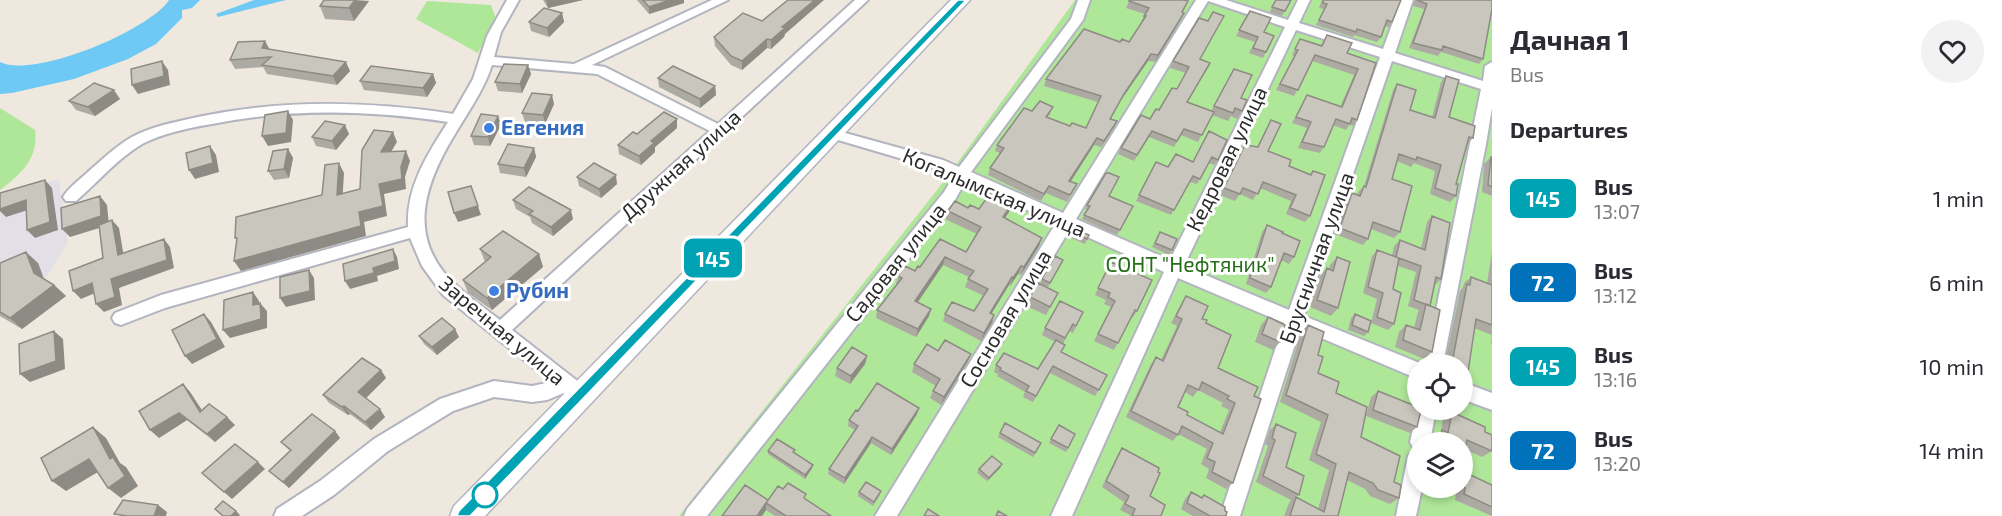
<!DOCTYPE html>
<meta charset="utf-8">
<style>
body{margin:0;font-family:"Exo 2",sans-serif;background:#f2f2f3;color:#2b2b33;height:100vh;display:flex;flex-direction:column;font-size:22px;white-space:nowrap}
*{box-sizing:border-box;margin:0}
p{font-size:20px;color:#7c7c81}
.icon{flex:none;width:33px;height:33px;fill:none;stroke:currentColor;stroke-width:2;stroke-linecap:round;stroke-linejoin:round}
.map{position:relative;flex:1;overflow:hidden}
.details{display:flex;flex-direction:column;background:#fff;width:510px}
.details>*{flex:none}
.badge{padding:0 12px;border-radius:9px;font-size:21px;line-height:39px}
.controls{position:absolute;left:1407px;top:354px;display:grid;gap:12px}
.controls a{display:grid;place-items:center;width:66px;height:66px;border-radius:50%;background:#fff;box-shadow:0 3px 9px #0003;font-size:30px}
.map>.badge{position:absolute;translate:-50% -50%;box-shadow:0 0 0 3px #fff}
h2{padding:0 18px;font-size:22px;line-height:54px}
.round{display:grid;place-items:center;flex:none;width:63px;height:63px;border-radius:32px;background:#f2f2f3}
.head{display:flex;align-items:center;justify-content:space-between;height:102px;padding:0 18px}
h1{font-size:28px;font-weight:700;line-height:45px}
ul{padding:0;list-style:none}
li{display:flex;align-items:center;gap:18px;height:84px;padding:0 18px}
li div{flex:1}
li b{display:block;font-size:22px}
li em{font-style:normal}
li .badge{min-width:66px;font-weight:700;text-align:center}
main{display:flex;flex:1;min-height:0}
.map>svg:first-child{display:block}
</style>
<main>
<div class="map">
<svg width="1492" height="516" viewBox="0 0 1492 516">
<rect width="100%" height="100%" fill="#eee8de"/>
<path fill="#e2dfe7" d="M59 179 68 242 44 281 0 302V195Z"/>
<path fill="#afe799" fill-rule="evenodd" d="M1075 0H1492V516H679L945 180ZM1418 364H1462V410H1418ZM1418 442H1462V488H1418Z
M427 1 491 5 496 19 478 53 416 19Z
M0 108 35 130C39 158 21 174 0 190Z"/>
<path fill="#6ec9f4" d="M169 0H200L192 8 182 10V18L156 44 128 59 74 79 12 93 0 94V62C34 79 150 30 169 0Z
M254 0H286L218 17 216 14Z"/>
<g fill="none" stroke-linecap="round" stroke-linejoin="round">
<g stroke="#b2b4c0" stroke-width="4">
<path id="street" d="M507 0H519L501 32 494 57 574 64 712 0H728L592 65 605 67 718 124 855 0H868L512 330 589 390 591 396 589 402C578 406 573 400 564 393L547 400 532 402 494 397 453 411 388 451 334 495 302 516H274L277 509 320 481 374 439 440 399 494 381 532 386 551 382 443 295 422 266 410 238 165 308 121 325 115 323 112 318 115 313 161 295 408 227C406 187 427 155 448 122 369 110 291 108 212 124 188 128 163 133 142 144 117 159 98 182 76 201H66L63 197C69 187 81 179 89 171 103 159 116 146 132 137 152 126 176 122 198 117 283 99 368 101 453 114L473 79 487 36ZM492 65 597 74 710 131 500 320C486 309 470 299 457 286 405 239 424 185 455 134 468 112 484 90 492 65Z
M1078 0H1090L1083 20 971 172 1063 213 1196 0H1226L1288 20 1298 0H1310L1299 23 1383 49 1401 0H1413L1395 53 1483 81 1485 66 1492 62V108L1486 144 1443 364H1425L1481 89 1392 61 1304 316 1422 364H1418V379L1300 329 1240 516H1220L1284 323 1178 278 1072 516H1051L1164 272 1070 229 897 516H875L1056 223 965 182 955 200 707 516H684L687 509 944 192 953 177 933 168 828 137 826 134 828 131H838L943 160 959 167 1071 19ZM1208 1 1285 27 1170 260 1076 219ZM1296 30 1380 57 1289 310 1184 266Z
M1462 382 1492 393V410L1462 399Z
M1418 408 1436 410 1430 442H1418V488H1422L1416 516H1396L1408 456 1414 449 1410 442Z"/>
</g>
<g stroke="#b2b4c0" stroke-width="3">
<path id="secondary" d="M951 0H970L485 516H450L454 506Z"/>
</g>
<use href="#street" fill="#fff" fill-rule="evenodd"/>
<use href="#secondary" fill="#fff" fill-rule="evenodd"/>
</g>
<path fill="#adaaa3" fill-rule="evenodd" d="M543 0H583L548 8Z
M637 0H684V3L649 14Z
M1275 0H1291L1282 16 1270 12Z
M1322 0H1401L1392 22 1389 27 1385 26 1381 37 1377 42 1354 35 1353 37 1316 25 1324 9 1319 8Z
M1415 0H1492L1483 59 1479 64 1441 52 1438 56 1409 48 1424 9 1413 6Z
M369 1 354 21 325 19 320 6Z
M1129 1H1188L1183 12 1184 13 1181 19 1155 62 1148 61 1121 100 1111 119 1117 121 1114 127 1101 147 1094 145 1071 181 1077 184 1067 202 1046 193 1041 201 988 175 990 168 1000 153 995 151 997 145 1032 111 1051 113 1048 117 1070 126 1086 128 1098 102 1044 86 1046 79 1120 42H1129L1142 23 1141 22 1145 14 1126 8Z
M1250 11 1264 32 1274 36 1263 58 1249 53 1255 42 1236 36Z
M562 13 564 22 549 37 531 31 529 22Z
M785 34 784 37 771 49 767 48 742 70 731 65 715 46 714 37Z
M1327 35 1347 53 1376 63 1357 120 1353 126 1350 124 1346 130 1333 125 1324 147 1320 153 1298 148 1307 128 1292 123 1307 95 1340 107 1354 75 1312 61 1294 96 1276 90 1294 56 1292 55 1300 39 1321 45Z
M269 49 350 71 337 85 267 74 263 67 235 69 230 60Z
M1200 60 1187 102 1211 111 1234 69 1241 98 1242 111 1237 119 1231 116 1228 121 1212 115 1198 142 1181 135 1174 147 1149 137 1134 161 1118 154 1121 148 1159 110 1177 89 1186 73 1170 68 1173 61Z
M528 65 531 74 522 93 498 91 495 82Z
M433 74 436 83 427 97 364 90 360 81Z
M1446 76 1449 117 1473 138 1467 144 1456 184V196L1450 202 1430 194 1435 171 1414 163 1411 167 1397 161 1392 179 1400 232 1394 238 1371 229 1368 239 1363 245 1335 234 1347 199 1352 193 1357 195 1358 192 1364 186 1393 90 1397 84 1410 110 1432 117 1441 82Z
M658 78 715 86 716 95 700 108 659 87Z
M120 99 95 116 76 110 69 101Z
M554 104 545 124 525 122 522 113Z
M498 116 501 125 490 146 474 145 471 136Z
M677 119V128L655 147V152L641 165 619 154 618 145 637 134Z
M1271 120 1268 151 1289 166 1310 174 1313 171 1310 216 1305 222 1286 214 1291 201 1260 188 1253 200 1240 194 1235 201 1220 195 1245 145 1257 147Z
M1209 131 1218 160 1214 165 1209 163 1197 184 1190 182 1171 215 1136 201 1156 162 1168 167 1193 161Z
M349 134 336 150 316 146 312 137Z
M534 148 536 157 526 177 500 173 498 164Z
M288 149 293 158 289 178 274 180 268 171Z
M1491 157H1492V196L1482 192 1484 164Z
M577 177 617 184 601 198 579 186Z
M1109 196 1133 206 1117 235 1082 219 1087 210 1085 209 1087 205Z
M1016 198 1013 206 1005 218 1039 246 1021 275 1018 274 1010 286 1009 285 991 314 994 315 992 323 981 341 943 321 945 314 974 311 984 296 965 287 969 277 943 265 918 302 931 309 929 316 916 337 876 318 877 310 897 284H896L898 276 915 271 920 267 940 239 966 252 977 234 945 219 948 211 968 208 979 209Z
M513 200 573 219 553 236 532 223 530 217 516 209Z
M1432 216 1441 279 1435 285 1430 306 1432 352 1424 359 1395 347 1399 332 1406 325 1414 328 1418 312 1419 310 1408 306 1416 272 1398 266 1393 289 1394 324 1388 330 1371 323 1377 299 1363 293 1372 256 1377 250 1392 256 1394 246 1400 240 1421 248 1427 222Z
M1267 225 1282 233 1294 257 1289 264 1281 260 1271 287 1266 293 1246 284 1262 232Z
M1076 229 1087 239 1085 244 1071 238Z
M1160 232 1172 250 1169 255 1152 247Z
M480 249 539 254 543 267 492 310 468 293 463 280 485 262Z
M1492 252V344L1491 343 1492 335 1474 328 1468 372 1462 376V364H1444L1445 363 1460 291 1463 287 1464 283 1471 277 1487 283Z
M1337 257 1338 308 1331 316 1310 307 1320 276 1327 268 1329 269 1330 265Z
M1111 262 1137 311 1133 317H1131L1114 350 1094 341 1111 307 1104 304 1106 300 1095 295Z
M0 263H38L44 279 54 285 66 296 22 329 0 316Z
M1061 264 1048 287 1040 284 1042 279Z
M1058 293 1046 315 1026 306 1030 297Z
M1186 296 1206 323 1218 368 1254 396 1233 483 1226 489 1206 478 1209 469 1201 464 1207 449 1178 434 1173 441 1126 417 1151 364 1156 357 1161 360 1177 326 1171 323 1181 304ZM1198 390 1223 403 1221 406 1229 410 1220 432 1187 415 1178 407 1185 392 1193 397Z
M1083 312 1073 333 1069 331 1063 344 1061 352 1099 390 1095 396 1050 373 1033 402 1023 397 1025 392 997 376 998 374 994 372 996 365 1038 369 1055 342 1042 335 1045 328Z
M1355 314 1368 332 1364 336 1348 330 1351 318Z
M1268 317 1280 342 1273 350 1255 342 1261 325Z
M1308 325 1318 355V373L1336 393 1361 437 1394 482 1399 498 1390 504 1370 496 1365 489 1347 480 1338 516H1284L1289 503 1291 500 1256 482 1268 446 1265 444 1270 430 1276 424 1286 467 1299 495 1296 497 1318 509 1329 470 1309 460 1321 422 1280 402 1301 332Z
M419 336 459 337 437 355 424 344Z
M938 351 968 361 941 405 930 398 933 391 936 386 912 372 914 364Z
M867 356 865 364 850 384 835 376 837 368Z
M386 378 366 398 385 417 371 430 350 414 348 415 329 403 323 395Z
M183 384 190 392 202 410 235 425 215 442 187 420 159 438Z
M1378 391 1417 427 1410 433 1366 416 1371 397Z
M919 408 917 414 891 455 871 443 844 484 828 474 829 469 855 430 848 426 849 420 858 411Z
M1452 412 1485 432 1492 451 1482 457 1466 450 1465 454 1462 456V442H1432L1433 437 1441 431 1443 419Z
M1005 423 1041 443 1033 457 998 437Z
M1059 425 1068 448 1066 452 1049 443Z
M335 431 340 438 289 488 269 471 290 451 281 442Z
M1122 448 1150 496 1161 516H1129L1130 515 1120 510 1124 502 1102 487 1118 454Z
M768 451 794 453 813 465 812 468 805 479 768 454Z
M1002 464 1000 468 987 481 977 473 979 469Z
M1462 471 1492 485V516L1455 500 1456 493 1451 491V488H1462Z
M783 489 805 499 831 516H775L766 510 762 516H722L768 500Z
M859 492 880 495 873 506 858 496Z
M1191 492 1201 498 1204 495 1225 511 1226 516H1193L1181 509 1185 499Z"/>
<path fill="#8d8b84" d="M355 0 369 1 354 21 349 8Z
M546 0H583L548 8Z
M670 0H684V3L649 14V7Z
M815 0H824L785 34 784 37 771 49V40L782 27Z
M562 13 564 22 549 37 547 28Z
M1184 13 1181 19 1155 62 1158 55Z
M767 39V48L742 70V61Z
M265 41 270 50 262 48Z
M1151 54 1148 61 1121 100 1107 125 1124 94Z
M162 61 168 70 170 85 138 94 132 85Z
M346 62 350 71 337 85 333 76Z
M528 65 531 74 522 93 520 84Z
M433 74 436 83 427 97 423 88Z
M715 86 716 95 700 108V99Z
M114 90 120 99 95 116 88 107Z
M552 95 554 104 545 124 543 115Z
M288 111 293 120 291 142 268 146 262 136Z
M498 116 501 125 490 146 488 137Z
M677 119V128L655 147V152L641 165 639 156 651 141Z
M1117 121 1114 127 1101 147 1104 141Z
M345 125 349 134 336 150 332 141Z
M393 132 397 142 385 162 381 152Z
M1097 138 1094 145 1067 187 1069 181Z
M210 146 216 155 219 172 195 179 189 170Z
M534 148 536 157 526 177 524 168Z
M288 149 293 158 289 178 284 169Z
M406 151 410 161 405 177 406 189 384 194 387 216 364 222 366 236 241 271 234 261 359 212 379 184 401 167Z
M339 163 344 173 342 205 337 195Z
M616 175 617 184 601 198 599 189Z
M45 180 52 188 58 230 35 238 27 230Z
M471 186 481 215 458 222 454 213Z
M100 196 107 205 109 225 70 237 62 229Z
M1016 198 1013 206 1000 225 1003 217Z
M26 200 34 208 6 217 0 211V209Z
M571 210 573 219 553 236 551 227Z
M112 220 119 228 125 263 118 255Z
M1042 238 1039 246 1021 275 1024 267Z
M164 239 170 247 174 268 119 288 122 305 104 312 96 304 111 279Z
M393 249 397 257 399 269 377 276 378 281 350 289 345 281Z
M26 252 38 263 46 285 34 273Z
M539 254 543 267 492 310 487 298Z
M945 257 943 265 913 309 915 301Z
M1021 266 1018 274 1010 286 1013 278Z
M309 270 314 278 315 300 286 307 280 298Z
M1012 277 1009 285 987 321 990 313Z
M92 283 100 291 81 299 73 291Z
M54 285 66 296 22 329 10 318Z
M253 292 259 301V314L253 305Z
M260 303 267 311V328L230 338 223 330Z
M931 309 929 316 916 337 918 329Z
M204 314 211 322 225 347 192 364 185 356Z
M994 315 992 323 981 341 984 333Z
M455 329 459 337 437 355 432 347Z
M54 331 63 339 65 369 30 382 20 374Z
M971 354 968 361 941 405 944 397Z
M867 356 865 364 850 384 851 376Z
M381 370 386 378 364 400 358 392Z
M183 384 190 392 208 420 200 412Z
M344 406 350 414 348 415 342 407Z
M919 408 917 414 891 455 892 449Z
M380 409 385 417 371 430 365 422Z
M179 413 187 420 159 438 150 430Z
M227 417 235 425 215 442 207 434Z
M93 427 106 438 120 463 126 467 138 486 121 498 108 488 110 459Z
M335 431 340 438 289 488 283 482Z
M872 437 871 443 844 484 845 478Z
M89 459 103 469 66 491 52 481Z
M258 462 265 469 232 499 224 492Z
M1002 464 1000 468 987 481 989 478Z
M813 465 812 468 805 479V475Z
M766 503V510L762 516H757Z
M158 505 167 512 166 516H154Z
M236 511 240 515 239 516H231Z"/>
<path fill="#c9c6bd" stroke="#8d8b84" stroke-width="1.5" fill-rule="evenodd" d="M324 0H355L349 8 320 6Z
M643 0H670L649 7Z
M788 0H815L782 27 785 28 771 40 767 39 742 61 731 56 714 37 743 13 762 21Z
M1130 0H1184L1188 1 1182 12 1184 13 1158 55 1151 54 1124 94 1110 119 1117 121 1104 141 1097 138 1069 181 1077 184 1070 195 1049 186 1044 194 990 168 1004 148 997 145 1024 108 1032 111 1040 101 1053 107 1046 117 1070 126 1072 123 1086 128 1101 96 1046 79 1084 29 1120 42 1122 39 1129 42 1146 16H1144L1149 8 1129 1Z
M1276 0H1291L1285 11 1272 7Z
M1323 0H1401L1392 22 1387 20 1381 37 1357 29 1356 32 1319 20 1327 4 1323 3Z
M1417 0H1492V9L1483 59 1443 46 1442 50 1413 43 1427 4Z
M544 8 562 13 547 28 529 22Z
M1250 11 1271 18 1264 32 1274 36 1266 52 1253 48 1258 37 1239 30Z
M1213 12 1224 16 1200 59 1210 63 1187 102 1214 112 1202 135 1184 129 1177 141 1152 131 1137 155 1121 148 1141 115 1150 119 1156 109 1159 110 1172 88 1177 89 1189 67 1173 61 1199 18 1208 21Z
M1327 35 1352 43 1347 53 1376 63 1357 120 1352 118 1350 124 1336 119 1324 147 1302 142 1311 122 1296 117 1307 95 1342 107 1358 69 1315 55 1298 90 1280 84 1298 50 1295 49 1300 39 1322 46Z
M265 41 262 48 346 62 333 76 262 65 271 57 230 60 238 42Z
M162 61 164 76 132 85 131 69Z
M504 64 528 65 520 84 495 82Z
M371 66 433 74 423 88 360 81Z
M673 66 715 86 700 99 658 78Z
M1234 69 1252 75 1241 98 1247 100 1242 111 1235 108 1233 113 1214 106Z
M1446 76 1459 80 1449 117 1475 126 1473 138 1469 137 1456 184H1458L1456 196 1435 188 1441 165 1417 157 1416 160 1399 154 1392 179 1412 186 1400 232 1373 222 1368 239 1340 228 1352 193 1360 196 1364 186 1366 187 1397 84 1416 90 1410 110 1435 118Z
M94 83 114 90 88 107 69 101Z
M532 93 552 95 543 115 522 113Z
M288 111 286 133 262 136 265 115Z
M664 112 677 119 651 141 654 143 639 156 618 145 633 132 637 134Z
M481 114 498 116 488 137 471 136Z
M1271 120 1281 124 1268 151 1291 160 1289 166 1311 175 1313 171 1325 175 1310 216 1290 208 1296 195 1263 182 1258 194 1243 188 1240 194 1224 188 1245 145 1258 147Z
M325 121 345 125 332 141 312 137Z
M374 130 393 132 381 152 406 151 401 167 402 179 379 184 383 206 359 212 361 226 234 261 237 238H235L236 217 322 195 325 165 339 163 337 195 360 189 362 150Z
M1209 131 1227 140 1218 160 1212 157 1200 179 1193 176 1174 210 1139 195 1156 162 1168 167 1176 154 1193 162Z
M508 144 534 148 524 168 498 164Z
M210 146 213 163 189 170 186 153Z
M288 149 284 169 268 171 273 151Z
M1491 157H1492V187L1488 185Z
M594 163 616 175 599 189 577 177Z
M1106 173H1109L1119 177 1109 196 1133 206 1120 230 1084 215 1090 206 1087 205Z
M45 180 50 222 27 230 26 200 0 209V193Z
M471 186 478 206 454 213 448 192Z
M529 187 571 210 551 227 529 214 533 211 513 200Z
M994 188 1016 198 1003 217 1042 238 1024 267 1021 266 1013 278 1012 277 990 313 994 315 984 333 945 314 952 302 974 311 988 289 968 279 974 271 945 257 915 301 931 309 918 329 877 310 902 278 898 276 905 266 915 271 918 266 920 267 940 239 966 252 981 227 948 211 955 201 968 208 970 205 979 209Z
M100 196 101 216 62 229 61 208Z
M1432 216 1450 223 1441 279 1436 277 1430 306 1414 300 1421 266 1396 257 1400 240 1425 250Z
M112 220 118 255 164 239 167 260 111 279 115 297 96 304 92 283 73 291 69 271 103 258 99 225Z
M1267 225 1283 232 1282 233 1300 241 1294 257 1284 253 1271 287 1250 278Z
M1076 229 1089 235 1087 239 1073 233Z
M503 231 539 254 487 298 463 280 491 257 480 249Z
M1160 232 1177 239 1172 250 1155 243Z
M393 249 395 261 373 268 374 273 345 281 343 264Z
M1377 250 1399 258 1393 289 1401 293 1394 324 1377 317 1383 293 1368 287Z
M26 252 34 273 54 285 10 318 0 312V263Z
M1055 256 1063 260 1050 283 1042 279Z
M1337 257 1350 262 1338 308 1317 300 1327 268 1333 271Z
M1111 262 1152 280 1137 311 1135 310 1118 343 1098 334 1115 301 1108 297 1110 293 1098 288Z
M309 270 310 291 280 298V277Z
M1471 277 1492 285V325L1476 319 1468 372 1462 370V364H1449L1450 360 1453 358 1467 284 1470 285Z
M1038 283 1058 293 1050 307 1030 297Z
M253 292V305L260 303 261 319 223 330 224 300Z
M1186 296 1208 306 1202 319 1207 320 1206 323 1231 335 1218 368 1258 387 1254 396 1261 399 1233 483 1212 472 1215 462 1207 458 1213 443 1182 426 1178 435 1131 411 1156 357 1163 361 1182 319 1176 316ZM1202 382 1229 396 1227 399 1235 403 1223 434 1187 415 1188 412 1178 407 1188 385 1199 390Z
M1060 301 1083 312 1076 326 1073 324 1065 338 1045 328Z
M1426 304 1440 310 1432 352 1403 340 1406 325 1420 330Z
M204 314 217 339 185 356 172 330Z
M1355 314 1371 321 1368 332 1352 325Z
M1268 317 1285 325 1280 342 1262 334Z
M442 318 455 329 432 347 419 336Z
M1308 325 1324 332 1318 355 1323 357 1318 373 1339 382 1336 393 1367 407 1361 437 1400 456 1394 482 1401 485 1399 498 1378 490 1373 483 1349 472 1338 516H1290L1296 497 1324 512 1336 464 1316 454 1328 415 1286 395Z
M54 331 56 361 20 374 19 344Z
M945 340 971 354 944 397 933 391 940 379 914 364 927 344 938 351Z
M1056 340 1065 345 1061 352 1107 375 1099 390 1053 366 1036 396 1026 391 1029 386 1000 370 1001 368 996 365 1004 353 1038 369Z
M852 347 867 356 851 376 837 368Z
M362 358 381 370 358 392 380 409 365 422 344 406 342 407 323 395Z
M877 383 919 408 892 449 872 437 845 478 829 469 858 426 849 420 856 410 858 411Z
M183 384 200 412 209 404 227 417 207 434 179 413 150 430 139 411Z
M1378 391 1418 407V410H1421L1417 427 1373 410Z
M1452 412 1485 427V432L1492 435V451L1467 440 1465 454 1462 453V442H1440L1442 430 1448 433Z
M312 414 335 431 283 482 269 471 291 450 281 442Z
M1005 423 1041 443 1035 453 1000 433Z
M1276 424 1296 433 1286 467 1304 476 1299 495 1263 476 1275 440 1272 438Z
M1059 425 1075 434 1068 448 1051 439Z
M93 427 110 459 113 457 125 476 108 488 89 459 52 481 41 458Z
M777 439 795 450 793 452 813 465 805 475 768 451Z
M235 444 258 462 224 492 202 473Z
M1122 448 1159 468 1158 472 1160 473 1150 496 1165 505 1161 516H1132L1135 509 1125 504 1129 496 1106 481Z
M992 456 1002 464 989 478 979 469Z
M1462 471 1492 485V507L1464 494 1465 488 1462 486Z
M866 482 881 491 874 502 859 492Z
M788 483 806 494 804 498 831 516H786L766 503 778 486 783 489Z
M745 485 768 500 757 516H722Z
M1191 492 1202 498 1204 495 1225 507V511L1227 512 1226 516H1210L1187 503Z
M123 500 158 505 154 516H127L114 514Z
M223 501 236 511 231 516H223L215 509Z
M928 509 939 516H924Z
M998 511 1007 516H996Z"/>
<path fill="#00a3b4" stroke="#fff" stroke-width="1.5" d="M958 0H966L470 516H457L459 511Z"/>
<g fill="#3f7fe0" stroke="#fff" stroke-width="2">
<circle cx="489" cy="128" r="6"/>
<circle cx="494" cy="291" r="6"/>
</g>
<circle fill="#fff" stroke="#00a3b4" stroke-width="3" cx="485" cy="495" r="12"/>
<g text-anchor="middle" stroke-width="6" stroke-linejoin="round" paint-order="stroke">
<g font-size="21" font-weight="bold" fill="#366cbe" stroke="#fff" text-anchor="start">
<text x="501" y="135">Евгения</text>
<text x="506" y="298">Рубин</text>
</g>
<g font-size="21" fill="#2c2c2c" stroke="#fff">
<text transform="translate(1227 159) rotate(-64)" y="7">Кедровая улица</text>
<text transform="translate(681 165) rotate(-42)" y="7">Дружная улица</text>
<text transform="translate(994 193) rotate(23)" y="7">Когалымская улица</text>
<text transform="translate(1317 258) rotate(-70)" y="7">Брусничная улица</text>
<text transform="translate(896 263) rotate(-51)" y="7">Садовая улица</text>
<text transform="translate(1006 319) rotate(-59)" y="7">Сосновая улица</text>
<text transform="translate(502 331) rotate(40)" y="7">Заречная улица</text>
</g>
<g font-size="21" fill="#256e18" stroke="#fff">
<text x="1190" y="272">СОНТ "Нефтяник"</text>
</g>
</g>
</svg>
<div class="controls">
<a><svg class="icon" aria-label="locate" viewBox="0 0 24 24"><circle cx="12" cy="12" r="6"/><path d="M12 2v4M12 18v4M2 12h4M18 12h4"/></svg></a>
<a><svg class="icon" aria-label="layers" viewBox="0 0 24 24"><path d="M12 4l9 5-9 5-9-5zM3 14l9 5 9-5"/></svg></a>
</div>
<b class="badge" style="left:713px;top:258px;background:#00a3b4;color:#fff">145</b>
</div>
<section class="details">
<div class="head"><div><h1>Дачная 1</h1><p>Bus</p></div><a class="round"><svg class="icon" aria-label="heart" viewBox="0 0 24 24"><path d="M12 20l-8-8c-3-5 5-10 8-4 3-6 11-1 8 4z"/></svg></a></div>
<h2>Departures</h2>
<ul>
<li><span class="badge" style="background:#00a3b4;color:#fff">145</span><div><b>Bus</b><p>13:07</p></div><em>1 min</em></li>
<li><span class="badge" style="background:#0072bc;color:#fff">72</span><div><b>Bus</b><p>13:12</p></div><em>6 min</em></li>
<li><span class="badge" style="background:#00a3b4;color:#fff">145</span><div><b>Bus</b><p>13:16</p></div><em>10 min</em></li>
<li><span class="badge" style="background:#0072bc;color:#fff">72</span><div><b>Bus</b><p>13:20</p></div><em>14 min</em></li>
</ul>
</section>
</main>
